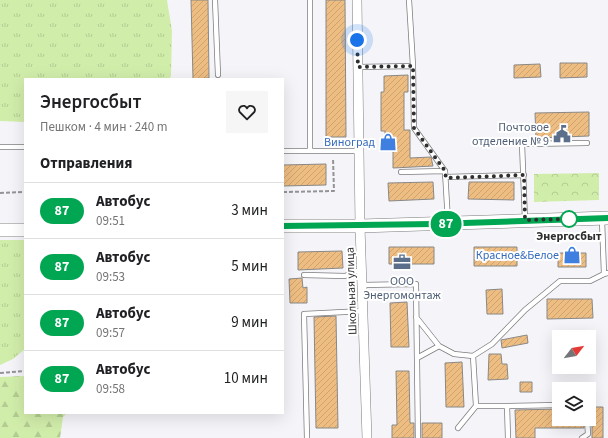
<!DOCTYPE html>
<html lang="ru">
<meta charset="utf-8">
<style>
body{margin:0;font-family:"Source Sans 3",sans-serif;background:#f6f6f6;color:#202124;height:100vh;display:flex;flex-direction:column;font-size:15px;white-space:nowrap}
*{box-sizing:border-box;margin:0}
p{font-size:13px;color:#757577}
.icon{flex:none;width:22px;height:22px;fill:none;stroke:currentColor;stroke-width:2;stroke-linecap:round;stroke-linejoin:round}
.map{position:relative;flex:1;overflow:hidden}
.panel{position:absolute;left:24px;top:78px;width:260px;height:336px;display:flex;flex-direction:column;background:#fff;border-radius:0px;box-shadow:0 4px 16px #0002}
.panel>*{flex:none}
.badge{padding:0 8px;border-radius:13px;font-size:14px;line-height:26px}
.needle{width:26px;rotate:59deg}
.controls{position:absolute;left:552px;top:330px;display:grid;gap:8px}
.controls a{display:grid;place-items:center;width:44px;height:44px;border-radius:0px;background:#fff;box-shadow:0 4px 16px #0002;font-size:20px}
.you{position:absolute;width:20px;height:20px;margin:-10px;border:3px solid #fff;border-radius:50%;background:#1a73e8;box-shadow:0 0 0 6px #1a73e833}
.map>.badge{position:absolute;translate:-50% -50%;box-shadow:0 0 0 2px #fff}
h2{padding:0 16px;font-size:15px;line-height:36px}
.round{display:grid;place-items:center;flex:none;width:42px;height:42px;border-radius:0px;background:#f6f6f6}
.summary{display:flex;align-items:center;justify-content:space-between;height:68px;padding:0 16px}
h1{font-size:19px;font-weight:600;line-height:30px}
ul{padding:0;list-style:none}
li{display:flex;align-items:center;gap:12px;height:56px;padding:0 16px;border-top:1px solid #e0e0e0}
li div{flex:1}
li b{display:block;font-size:15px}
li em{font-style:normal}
li .badge{min-width:44px;font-weight:700;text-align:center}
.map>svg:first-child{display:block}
</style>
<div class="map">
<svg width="608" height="438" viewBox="0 0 608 438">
<defs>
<pattern id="grass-tufts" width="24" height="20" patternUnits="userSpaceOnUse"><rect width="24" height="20" fill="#d1edaa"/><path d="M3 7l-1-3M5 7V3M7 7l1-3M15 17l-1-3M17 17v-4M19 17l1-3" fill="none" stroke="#b4cc93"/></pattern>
<pattern id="forest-firs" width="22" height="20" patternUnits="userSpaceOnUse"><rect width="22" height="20" fill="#d1edaa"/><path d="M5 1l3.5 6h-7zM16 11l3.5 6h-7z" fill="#b4cc93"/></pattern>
<pattern id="park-crowns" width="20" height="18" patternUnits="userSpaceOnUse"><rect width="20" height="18" fill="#d1edaa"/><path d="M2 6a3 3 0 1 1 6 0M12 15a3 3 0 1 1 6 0" fill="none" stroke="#b4cc93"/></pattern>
<pattern id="building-hatch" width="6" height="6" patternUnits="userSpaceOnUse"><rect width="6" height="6" fill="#eebd82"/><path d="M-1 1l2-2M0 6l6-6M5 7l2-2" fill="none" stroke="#cca371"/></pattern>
</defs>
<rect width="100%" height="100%" fill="#f5f5f9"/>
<path fill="url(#grass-tufts)" d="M0 0H167L172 31 171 76 169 79H25V122L0 121Z
M0 240H25V349L13 359 0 365Z"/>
<path fill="url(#forest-firs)" d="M25 376V413H67L63 417 60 438H0V377Z"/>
<path fill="url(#park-crowns)" d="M599 173V200L534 202V174Z"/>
<path fill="url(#building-hatch)" stroke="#8a8886" d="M191 0H208L209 78 193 79Z
M326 0H345L346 137H326Z
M560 63H587V77L560 78Z
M540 64 541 77 514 78V65Z
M408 75V92H404V130H410V158L431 157 433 166 393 168V148H385V131H381V92H384V76Z
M589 112V136L536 138 535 113Z
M326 164V185L283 186V165Z
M433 182 434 199 389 201 388 183Z
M469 182H514V200L468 199Z
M389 247H434V264H389Z
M474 247H517V266H474Z
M342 251 343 268 298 270V252Z
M558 253H586V267H558Z
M302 278 303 288 307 287V303H290L289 279Z
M502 289 503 314H487L486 290Z
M547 299H592L593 318 547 319Z
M407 302 409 347H391L390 303Z
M336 316 338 428H316L314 317Z
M527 335 528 343 502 348 501 340Z
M489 354H501L502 364H507L508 379 488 380Z
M462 362 464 407H446L445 363Z
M396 371H409L410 423H414V438H392V425H397Z
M520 382H532V392H520Z
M592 407H603V438H592Z
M559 409V419H583L584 428H535V438H516L515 410Z
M422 423H442V438H422Z"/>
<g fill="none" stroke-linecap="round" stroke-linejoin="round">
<g stroke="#7c7c7f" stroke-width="6">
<path id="service" d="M215 0 218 75
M310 0V150
M409 0 413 66
M358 67 413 66 414 128 445 171 448 222
M0 147H25
M283 151H358
M401 172 445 171
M445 177 524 175
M525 220 522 144 587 143
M602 220 604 274
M304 275 345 276 362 269
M363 285 416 284 418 438
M416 317 439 346 454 354 473 356 476 406 458 428
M473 356 492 344 525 310 560 281H590L604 274 608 273
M417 358 439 346
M476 406H507L508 438
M507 406 559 405
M307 438 304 314 364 311
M582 438 588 434 587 419"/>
</g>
<g stroke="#7c7c7f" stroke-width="10">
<path id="minor" d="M357 0 360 226 367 438"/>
</g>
<g stroke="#7c7c7f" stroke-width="14">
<path id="secondary" d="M283 226H360L608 218
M0 230H25"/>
</g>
<path stroke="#949497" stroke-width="2" stroke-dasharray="4 2" stroke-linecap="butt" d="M283 192 334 191 333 158
M0 193 25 192
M0 373 25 371"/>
<use href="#service" stroke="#fff" stroke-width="4.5"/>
<use href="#minor" stroke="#fff" stroke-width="9"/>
<use href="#secondary" stroke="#fff" stroke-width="13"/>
</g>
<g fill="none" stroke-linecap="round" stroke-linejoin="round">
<g stroke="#fff" stroke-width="9">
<path id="line" d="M283 226 434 224 608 218"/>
</g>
<use href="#line" stroke="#00a651" stroke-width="6"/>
<path stroke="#2f2f30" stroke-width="4" stroke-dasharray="0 7.2" d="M357 40 358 67 413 66 414 128 445 171 446 178 524 175 525 220 571 219H569"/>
</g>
<defs>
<g id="civic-bare" transform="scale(1.38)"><path d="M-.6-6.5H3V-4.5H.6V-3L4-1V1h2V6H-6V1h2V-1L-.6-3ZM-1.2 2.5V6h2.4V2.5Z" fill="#5c6f8a" stroke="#fff" stroke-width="2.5" paint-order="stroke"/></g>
<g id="shop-bare" transform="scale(1.38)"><path d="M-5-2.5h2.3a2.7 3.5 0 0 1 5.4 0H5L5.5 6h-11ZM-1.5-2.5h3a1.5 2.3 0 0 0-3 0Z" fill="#3f7fe0" stroke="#fff" stroke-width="2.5" paint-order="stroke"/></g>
<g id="office-bare" transform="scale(1.38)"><path d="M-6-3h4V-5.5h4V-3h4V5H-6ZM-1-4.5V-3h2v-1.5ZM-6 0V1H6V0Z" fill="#5c6f8a" stroke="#fff" stroke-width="2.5" paint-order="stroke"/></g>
</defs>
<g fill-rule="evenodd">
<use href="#civic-bare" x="562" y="134"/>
<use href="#shop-bare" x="388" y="142"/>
<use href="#shop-bare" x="572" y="255"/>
<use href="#office-bare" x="402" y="262"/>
</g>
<circle fill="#fff" stroke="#00a651" stroke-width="2" cx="569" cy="219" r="8"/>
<g text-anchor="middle" stroke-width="4" stroke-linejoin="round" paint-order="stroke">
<g font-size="12" fill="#4e5e75" stroke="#fff" text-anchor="end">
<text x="549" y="131">Почтовое<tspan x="549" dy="14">отделение № 9</tspan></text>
<text x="402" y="285" text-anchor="middle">ООО<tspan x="402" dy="14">Энергомонтаж</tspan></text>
</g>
<g font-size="12" fill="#366cbe" stroke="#fff" text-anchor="end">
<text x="375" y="146">Виноград</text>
<text x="559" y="259">Красное&amp;Белое</text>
</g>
<g font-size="12" font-weight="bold" fill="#2f2f30" stroke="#fff">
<text x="569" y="240">Энергосбыт</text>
</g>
<g font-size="12" fill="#2f2f30" stroke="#fff">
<text transform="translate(351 291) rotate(-92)" y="4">Школьная улица</text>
</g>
</g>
</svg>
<div class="controls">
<a><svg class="needle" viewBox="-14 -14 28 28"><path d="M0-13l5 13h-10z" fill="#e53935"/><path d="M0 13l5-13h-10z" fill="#757577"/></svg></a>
<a><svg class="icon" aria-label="layers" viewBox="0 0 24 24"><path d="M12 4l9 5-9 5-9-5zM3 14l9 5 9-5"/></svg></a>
</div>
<div class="you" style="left:357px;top:40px"></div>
<b class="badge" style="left:446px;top:224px;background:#00a651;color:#fff">87</b>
<section class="panel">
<div class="summary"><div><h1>Энергосбыт</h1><p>Пешком · 4 мин · 240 m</p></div><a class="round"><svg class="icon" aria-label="heart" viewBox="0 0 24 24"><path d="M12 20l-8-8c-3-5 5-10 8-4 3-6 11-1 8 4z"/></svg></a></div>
<h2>Отправления</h2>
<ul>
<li><span class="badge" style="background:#00a651;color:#fff">87</span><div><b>Автобус</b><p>09:51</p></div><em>3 мин</em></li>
<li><span class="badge" style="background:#00a651;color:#fff">87</span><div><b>Автобус</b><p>09:53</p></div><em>5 мин</em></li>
<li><span class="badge" style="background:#00a651;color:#fff">87</span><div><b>Автобус</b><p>09:57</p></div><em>9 мин</em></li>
<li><span class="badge" style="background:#00a651;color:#fff">87</span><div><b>Автобус</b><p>09:58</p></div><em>10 мин</em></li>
</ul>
</section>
</div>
